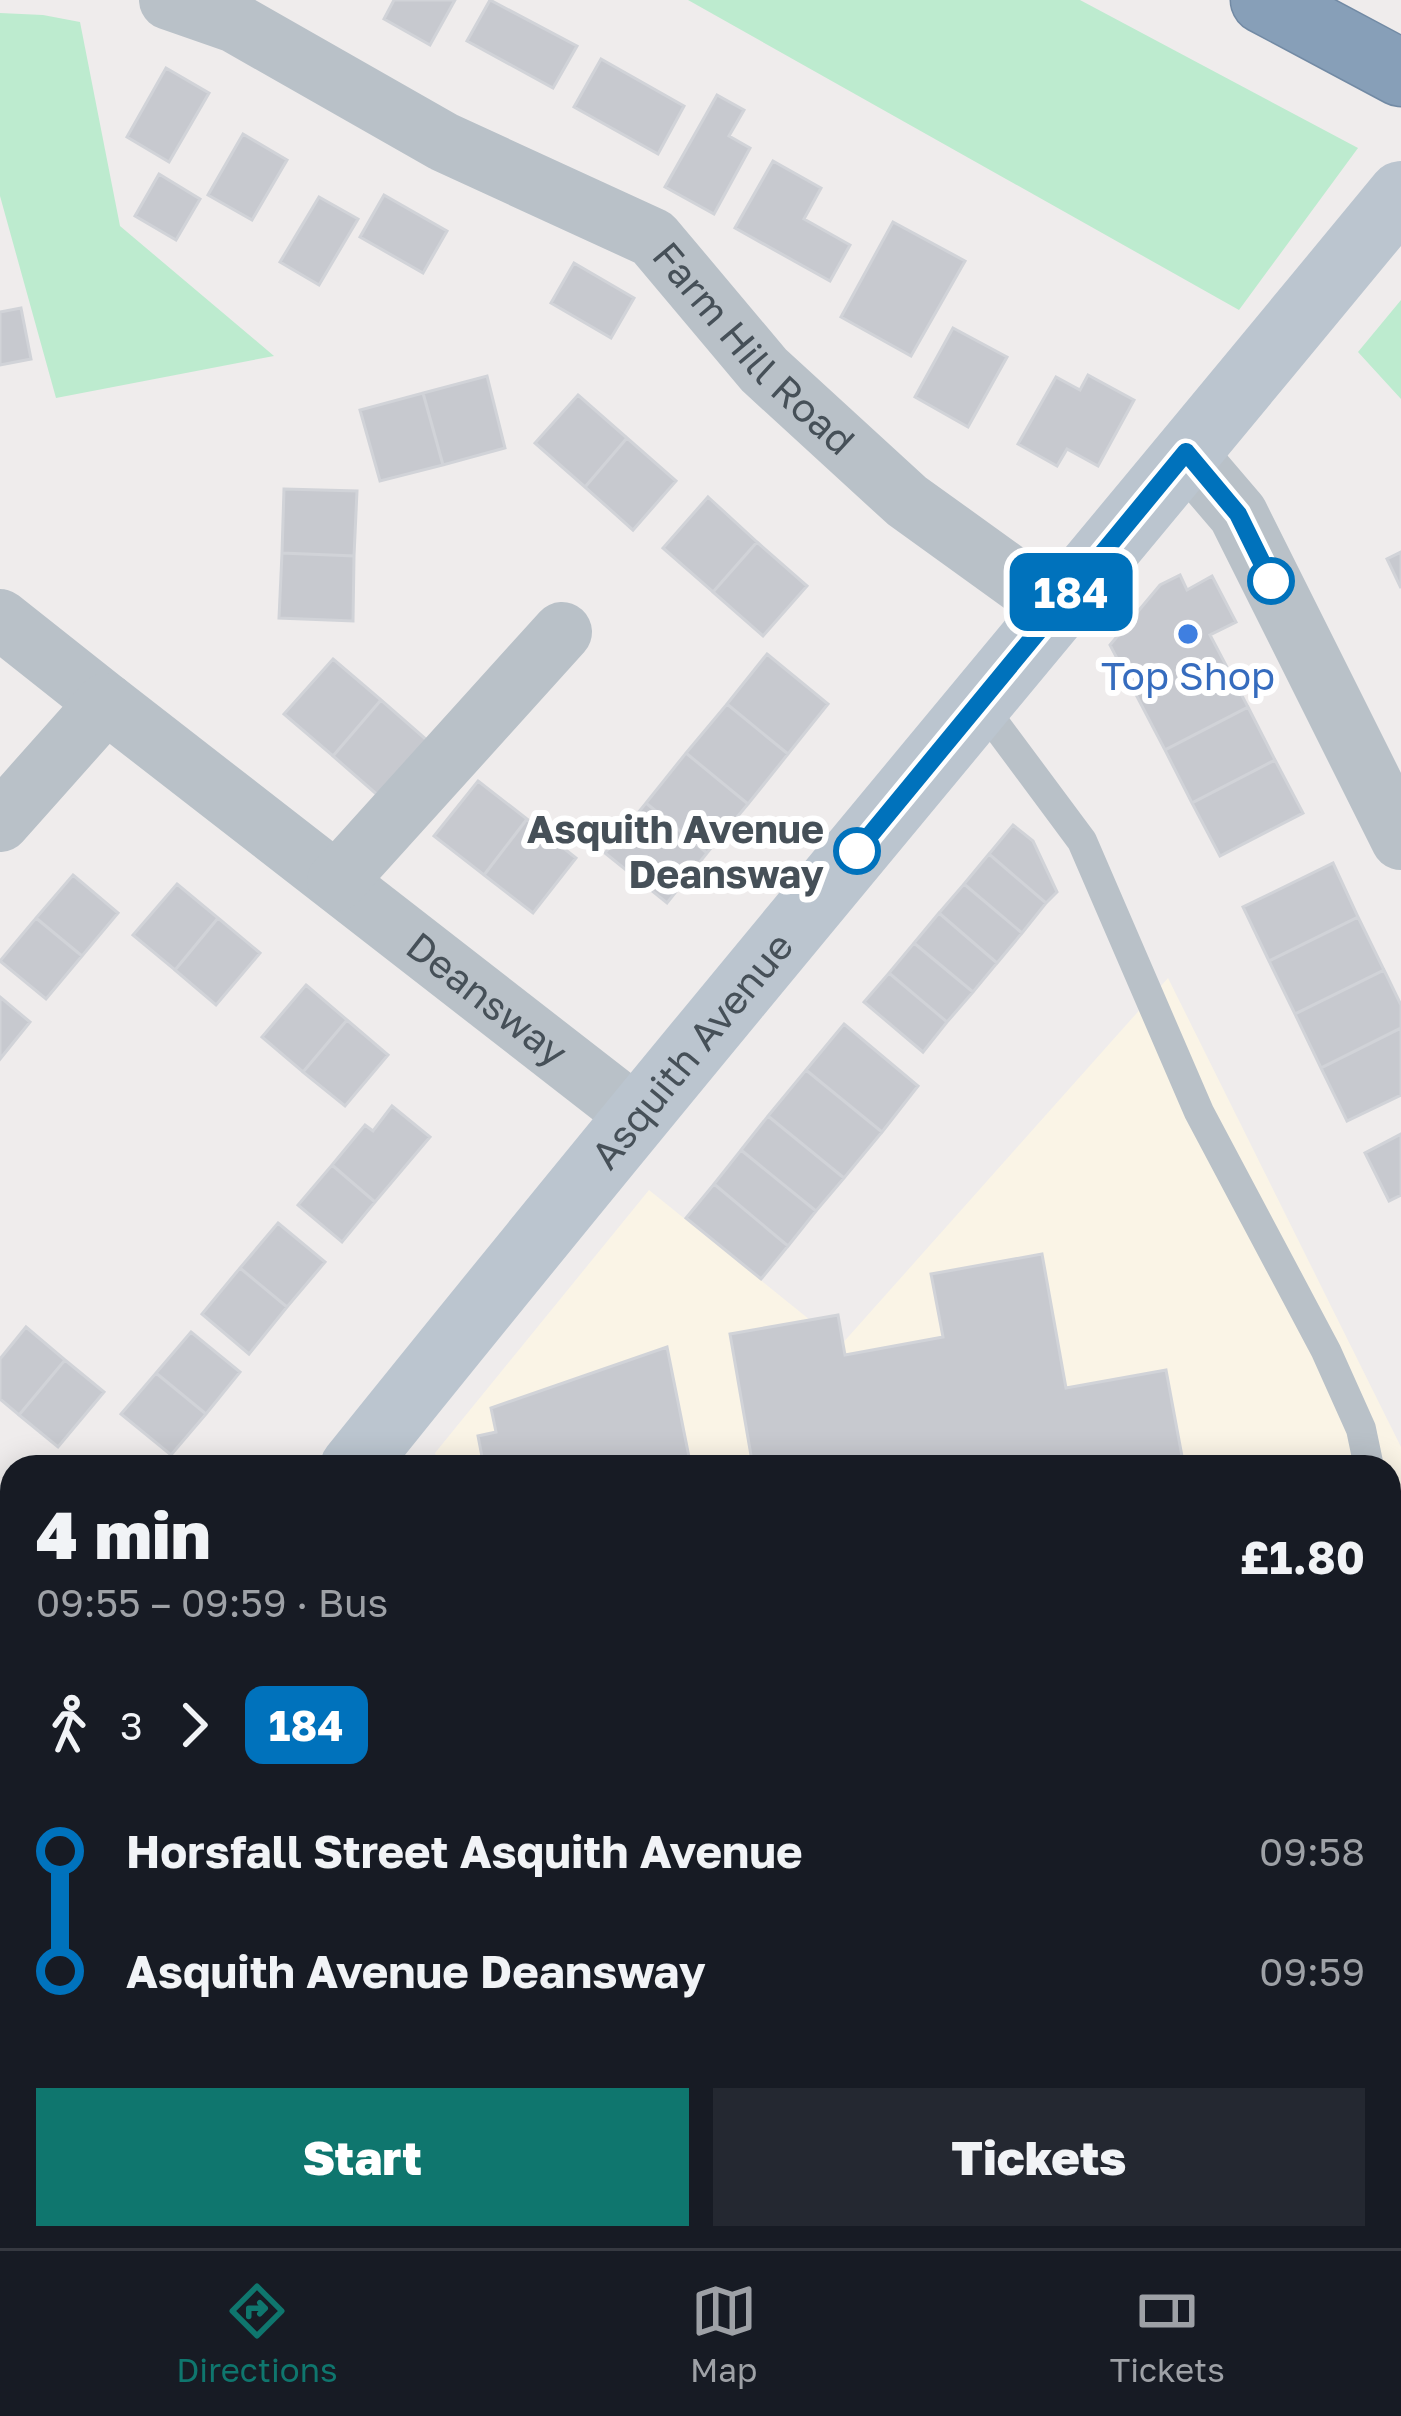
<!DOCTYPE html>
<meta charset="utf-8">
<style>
body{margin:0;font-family:"Golos Text",sans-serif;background:#242831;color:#f1f3f6;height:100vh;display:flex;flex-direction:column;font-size:45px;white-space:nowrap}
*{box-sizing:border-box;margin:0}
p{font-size:39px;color:#9ea1a6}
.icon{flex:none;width:66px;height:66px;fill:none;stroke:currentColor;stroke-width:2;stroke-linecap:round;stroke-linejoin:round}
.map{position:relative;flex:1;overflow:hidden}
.details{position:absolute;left:0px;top:1455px;width:1401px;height:795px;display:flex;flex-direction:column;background:#171b24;border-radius:36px 36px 0 0;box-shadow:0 6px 30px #0003}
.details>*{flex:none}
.badge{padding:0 24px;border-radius:18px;font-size:42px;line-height:78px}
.map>.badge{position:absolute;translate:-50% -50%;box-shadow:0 0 0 6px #fff}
.legs{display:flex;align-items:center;gap:18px;height:132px;padding:0 36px;font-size:39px}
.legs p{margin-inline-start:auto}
.head{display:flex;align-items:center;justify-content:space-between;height:204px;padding:0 36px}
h1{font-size:66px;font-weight:800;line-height:90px}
.cta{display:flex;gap:24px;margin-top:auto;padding:24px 36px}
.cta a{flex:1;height:138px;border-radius:0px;background:#0f766e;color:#fff;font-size:48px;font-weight:800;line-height:138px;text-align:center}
.cta a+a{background:#242831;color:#f1f3f6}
ul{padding:0 36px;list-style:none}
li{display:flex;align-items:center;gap:42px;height:120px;font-size:45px}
li i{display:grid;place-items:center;width:18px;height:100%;margin:0 15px;background:currentColor}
li i::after{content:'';width:30px;height:30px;margin:-15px;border:9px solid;border-radius:50%;background:#171b24}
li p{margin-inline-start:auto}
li:first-child i{background:linear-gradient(#0000 50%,currentColor 0)}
li:last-child i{background:linear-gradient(currentColor 50%,#0000 0)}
.tab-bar{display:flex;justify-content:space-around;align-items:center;height:168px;border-top:3px solid #363941;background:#171b24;font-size:33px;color:#9ea1a6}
.tab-bar a{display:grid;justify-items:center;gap:6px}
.tab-bar .selected{color:#0f766e}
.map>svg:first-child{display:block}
</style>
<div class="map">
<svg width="1401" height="2248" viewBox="0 0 1401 2248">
<rect width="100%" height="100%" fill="#efecec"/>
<path fill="#faf4e6" d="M1168 978 1401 1447V1900L1389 1910V1467H438L435 1453 649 1190 841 1345Z"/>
<path fill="#bdebcf" d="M688 0H1080L1358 148 1239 310Z
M0 13 43 15 80 22 120 226 274 356 56 398 0 196Z
M1401 300V399L1358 352Z
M252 2238H617L620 2248H263Z
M701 2238H953L935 2248H653Z"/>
<path fill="#c7c9cf" stroke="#d1d3d8" stroke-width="3" d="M394 0H455L430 45 384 19Z
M490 0 577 46 553 88 467 41Z
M601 59 684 106 658 154 574 107Z
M166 68 209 93 169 162 127 137Z
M717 95 744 110 729 136 750 148 714 214 665 187Z
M243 134 287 160 252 220 208 195Z
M773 161 821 188 804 219 850 245 830 281 735 228Z
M159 174 200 199 176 240 135 216Z
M384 195 447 231 423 273 360 237Z
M319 197 358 219 319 285 280 262Z
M893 222 965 261 911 356 841 317Z
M574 263 634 298 611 338 551 303Z
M21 308 31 359 0 365V312Z
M953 328 1007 357 968 427 915 397Z
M1088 375 1134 400 1098 466 1067 449 1057 466 1018 444 1056 377 1080 390Z
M487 376 505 448 443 465 423 393Z
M423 393 443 465 380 481 360 410Z
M578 395 627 438 585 487 535 443Z
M627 438 676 481 633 530 585 487Z
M284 489 357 491 354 556 282 553Z
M708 497 757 542 713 592 663 548Z
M757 542 807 586 763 636 713 592Z
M1401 552V588L1387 559Z
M282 553 354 556 353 621 279 618Z
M1180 575 1187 590 1212 576 1236 622 1210 635 1248 707 1165 750 1110 645 1160 585Z
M767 654 828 704 788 754 727 704Z
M333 659 381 700 333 756 284 714Z
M381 700 429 742 381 798 333 756Z
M727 704 788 754 748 804 686 753Z
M1248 707 1275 760 1192 803 1165 750Z
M686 753 748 804 707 853 646 803Z
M1275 760 1303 813 1220 856 1192 803Z
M478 781 527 819 484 875 434 836Z
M646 803 707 853 667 903 605 853Z
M527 819 576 858 533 913 484 875Z
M1013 825 1033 841 1057 892 1046 903 989 854Z
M989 854 1046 903 1022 933 964 884Z
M1333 863 1358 917 1269 961 1243 907Z
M73 875 118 913 82 956 36 918Z
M177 884 218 918 175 970 133 935Z
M964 884 1022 933 997 963 939 913Z
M939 913 997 963 973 992 914 943Z
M1358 917 1384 970 1295 1014 1269 961Z
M36 918 82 956 46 999 0 961Z
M218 918 260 953 216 1005 175 970Z
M914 943 973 992 947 1022 889 973Z
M1384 970 1401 1005V1028L1321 1068 1295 1014Z
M889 973 947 1022 923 1052 864 1002Z
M306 985 347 1020 303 1072 262 1037Z
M0 997 30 1022 0 1059Z
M347 1020 388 1055 345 1106 303 1072Z
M844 1024 918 1086 882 1132 806 1070Z
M1401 1028V1095L1347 1121 1321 1068Z
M806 1070 882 1132 844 1178 768 1116Z
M392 1106 430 1137 375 1202 332 1165 365 1125 373 1131Z
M768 1116 844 1178 816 1211 741 1150Z
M1401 1134V1195L1389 1201 1365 1153Z
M741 1150 816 1211 788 1246 714 1184Z
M332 1165 375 1202 342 1242 298 1205Z
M714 1184 788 1246 761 1279 686 1218Z
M278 1223 325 1262 287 1307 240 1268Z
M1042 1254 1066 1388 1166 1370 1184 1467H753L730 1334 838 1315 845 1355 943 1337 931 1274Z
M240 1268 287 1307 249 1354 202 1314Z
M26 1327 65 1360 19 1415 0 1399V1359Z
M191 1332 240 1372 206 1414 156 1373Z
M667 1347 691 1467H484L478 1436 496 1432 491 1408Z
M65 1360 104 1392 58 1447 19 1415Z
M156 1373 206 1414 171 1455 121 1414Z
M0 2169 12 2178V2238H35L27 2248 0 2246Z"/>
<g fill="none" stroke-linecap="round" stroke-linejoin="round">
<g stroke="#728aa4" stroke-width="69">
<path id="motorway" d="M1264 0 1401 73"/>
</g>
<path stroke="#b9c1c8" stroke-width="30" d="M981 705 1082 841 1199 1112 1326 1351 1361 1429 1369 1467
M1389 1560V1570"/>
<g stroke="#b9c1c8" stroke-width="60">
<path id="s1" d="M169 0 235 23 444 142 653 238 764 370 907 501 1057 609"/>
<path d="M1185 452 1238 514 1401 840"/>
<path d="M0 619 106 703"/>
<path id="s2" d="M0 822 106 703 636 1115"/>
<path d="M337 881 562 632"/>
<path d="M0 1515 12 1523"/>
</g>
<g stroke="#bbc5cf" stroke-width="66">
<path id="s3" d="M353 1467C697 1038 1052 618 1401 194"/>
<path d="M0 1902 12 1887"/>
</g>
<use href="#motorway" stroke="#879fb8" stroke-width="66"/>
</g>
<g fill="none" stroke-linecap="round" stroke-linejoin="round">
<g stroke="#fff" stroke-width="27">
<path id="line-1" d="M857 851 1186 452 1238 514 1271 581"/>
</g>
<use href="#line-1" stroke="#0072bc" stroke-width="18"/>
</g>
<g fill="#fff" stroke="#0072bc" stroke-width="6">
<circle cx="1271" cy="581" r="21"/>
<circle cx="857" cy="851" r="21"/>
</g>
<circle fill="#3f7fe0" stroke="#fff" stroke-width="4.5" cx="1188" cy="634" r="12"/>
<g text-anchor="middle" stroke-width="12" stroke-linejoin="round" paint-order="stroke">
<g font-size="39" fill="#465058" stroke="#fff">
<text dy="14" stroke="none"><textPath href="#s1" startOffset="690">Farm Hill Road</textPath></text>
<text dy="14" stroke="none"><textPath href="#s2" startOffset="642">Deansway</textPath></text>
<text dy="14" stroke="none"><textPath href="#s3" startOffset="537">Asquith Avenue</textPath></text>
</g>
<g font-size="39" fill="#366cbe" stroke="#fff">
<text x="1188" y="690">Top Shop</text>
</g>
<g font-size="39" font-weight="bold" fill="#465058" stroke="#fff" text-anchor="end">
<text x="824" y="843">Asquith Avenue<tspan x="824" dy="45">Deansway</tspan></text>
</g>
</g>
</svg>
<b class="badge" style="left:1071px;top:592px;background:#0072bc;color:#fff">184</b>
<section class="details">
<div class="head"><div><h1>4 min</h1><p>09:55 – 09:59 · Bus</p></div><b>£1.80</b></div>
<div class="legs"><svg class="icon" aria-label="walk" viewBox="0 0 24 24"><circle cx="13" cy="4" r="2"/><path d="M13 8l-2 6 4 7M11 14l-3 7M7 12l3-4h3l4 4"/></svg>3<svg class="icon" aria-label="forward" viewBox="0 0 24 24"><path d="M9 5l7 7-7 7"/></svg><b class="badge" style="background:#0072bc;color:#fff">184</b></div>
<ul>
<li><i style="color:#0072bc"></i><b>Horsfall Street Asquith Avenue</b><p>09:58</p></li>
<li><i style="color:#0072bc"></i><b>Asquith Avenue Deansway</b><p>09:59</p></li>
</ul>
<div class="cta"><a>Start</a><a>Tickets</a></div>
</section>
</div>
<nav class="tab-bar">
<a class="selected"><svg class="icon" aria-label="directions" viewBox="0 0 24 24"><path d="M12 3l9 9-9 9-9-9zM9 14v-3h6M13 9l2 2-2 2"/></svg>Directions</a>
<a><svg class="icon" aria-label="map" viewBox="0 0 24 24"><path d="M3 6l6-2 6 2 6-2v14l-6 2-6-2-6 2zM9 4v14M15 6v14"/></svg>Map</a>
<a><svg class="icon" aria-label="tickets" viewBox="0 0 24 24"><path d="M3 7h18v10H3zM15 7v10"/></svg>Tickets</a>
</nav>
